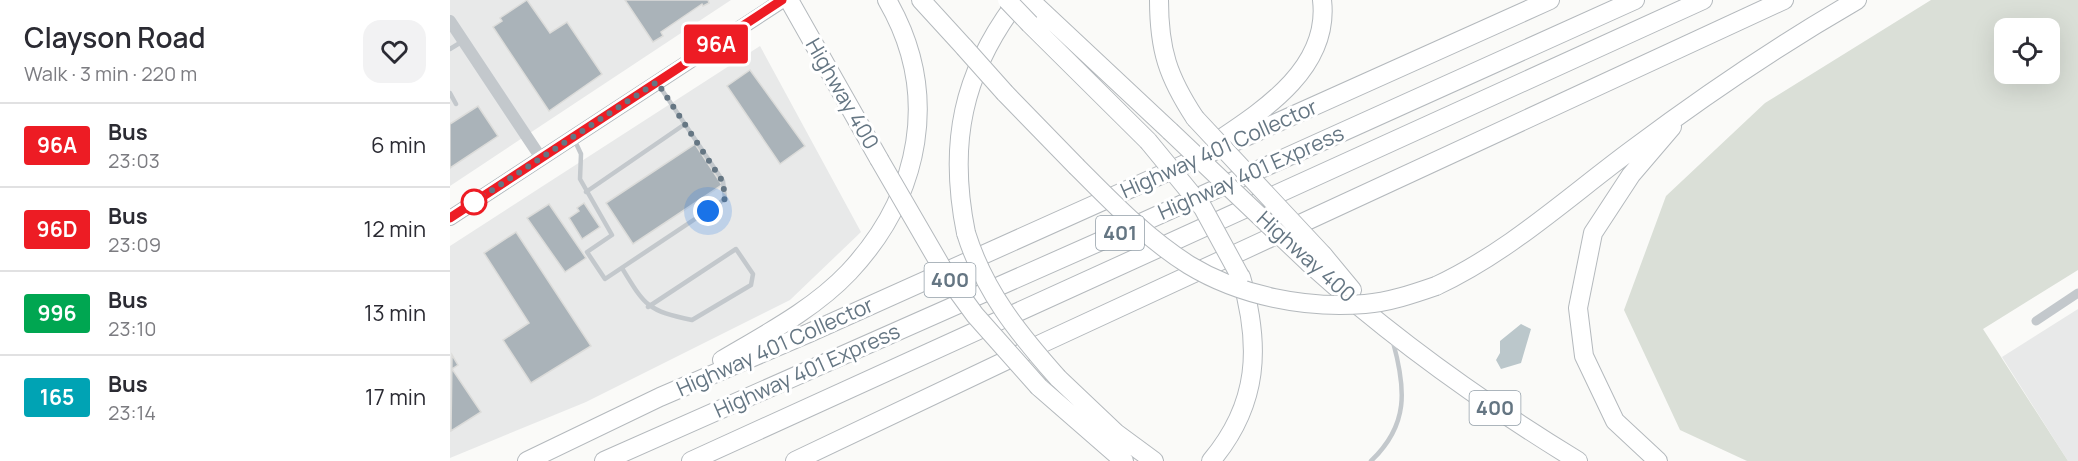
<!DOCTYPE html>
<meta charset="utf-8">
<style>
body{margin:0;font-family:Manrope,sans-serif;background:#f2f2f3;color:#2b2b33;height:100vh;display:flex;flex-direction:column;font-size:22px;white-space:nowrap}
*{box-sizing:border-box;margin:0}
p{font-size:20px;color:#7c7c81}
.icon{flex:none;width:33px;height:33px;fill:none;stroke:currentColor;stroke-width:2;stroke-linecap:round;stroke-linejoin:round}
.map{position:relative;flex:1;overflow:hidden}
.panel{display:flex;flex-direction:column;background:#fff;width:450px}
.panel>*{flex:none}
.badge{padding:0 12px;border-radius:4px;font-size:21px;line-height:39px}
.tools{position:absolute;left:1544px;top:18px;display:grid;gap:12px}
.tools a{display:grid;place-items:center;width:66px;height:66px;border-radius:12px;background:#fff;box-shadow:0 6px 24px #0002;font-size:30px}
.you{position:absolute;width:30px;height:30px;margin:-15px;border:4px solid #fff;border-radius:50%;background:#1a73e8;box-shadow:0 0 0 9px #1a73e833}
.map>.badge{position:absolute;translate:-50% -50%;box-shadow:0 0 0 3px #fff}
.round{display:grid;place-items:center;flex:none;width:63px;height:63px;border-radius:18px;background:#f2f2f3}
.head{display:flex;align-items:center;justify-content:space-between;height:102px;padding:0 24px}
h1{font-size:28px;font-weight:600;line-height:45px}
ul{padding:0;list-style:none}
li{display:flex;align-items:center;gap:18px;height:84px;padding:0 24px;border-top:2px solid #e1e1e2}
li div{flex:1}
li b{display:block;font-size:22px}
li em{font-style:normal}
li .badge{min-width:66px;font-weight:700;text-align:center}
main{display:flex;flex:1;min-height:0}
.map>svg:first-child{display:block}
</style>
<main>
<section class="panel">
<div class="head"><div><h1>Clayson Road</h1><p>Walk · 3 min · 220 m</p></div><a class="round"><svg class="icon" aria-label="heart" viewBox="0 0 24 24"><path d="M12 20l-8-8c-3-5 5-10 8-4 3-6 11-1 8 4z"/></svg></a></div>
<ul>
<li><span class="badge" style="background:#ed1c24;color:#fff">96A</span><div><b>Bus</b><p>23:03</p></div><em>6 min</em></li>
<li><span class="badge" style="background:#ed1c24;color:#fff">96D</span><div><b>Bus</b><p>23:09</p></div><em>12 min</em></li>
<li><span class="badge" style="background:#00a651;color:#fff">996</span><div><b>Bus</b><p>23:10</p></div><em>13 min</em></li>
<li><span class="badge" style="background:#00a3b4;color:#fff">165</span><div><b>Bus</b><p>23:14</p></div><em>17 min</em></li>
</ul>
</section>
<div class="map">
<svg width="1628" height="461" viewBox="0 0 1628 461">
<rect width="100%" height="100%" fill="#fafaf8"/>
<path fill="#e8e9e9" d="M0 0H281L0 186Z
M310 46 411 232 340 300 136 402 0 458V246Z
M1628 309V461H1618L1552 357Z"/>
<path fill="#dadfd7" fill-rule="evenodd" d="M1481 0H1628V270L1533 329 1618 461H1297L1230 430 1174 310 1216 196 1315 103ZM1554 28H1599V74H1554Z"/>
<path fill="#bbc7cb" d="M1071 324 1081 329 1071 363 1051 369 1046 360 1050 353V341Z"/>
<path fill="#aab3b9" stroke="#dcdcda" stroke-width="1.5" d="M77 0 100 33 117 22 152 74 99 111 43 27 52 21 50 18Z
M175 0H258L259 3 253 6 252 4 211 32 213 36 203 42Z
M300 70 355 146 330 164 277 86Z
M28 106 48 136 0 168V124Z
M245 144 272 185 183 244 156 203Z
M134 203 150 227 132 239 119 218 129 211 127 208Z
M99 204 136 258 115 272 77 218Z
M66 232 141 346 81 383 53 340 79 323 34 253Z
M2 355 8 365 2 369 31 412 1 431Z"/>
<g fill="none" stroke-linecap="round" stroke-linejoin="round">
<g stroke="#b3babf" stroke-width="16">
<path id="secondary" d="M0 218 333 0"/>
</g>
<g stroke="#b4b9bd" stroke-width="20">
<path id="motorway" d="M339 0 429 159
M471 0 514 47
M580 0 720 131
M709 0C709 50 718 77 745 118
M580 24 698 141
M555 93 626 166
M769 140C817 108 880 66 872 0
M516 233C498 144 512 73 568 0
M873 255 902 290
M859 263C942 338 1033 403 1128 461
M986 286C1059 252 1118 197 1183 149 1255 95 1329 45 1407 0
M272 360C316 334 364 309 399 272 471 195 491 93 437 0
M608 378 666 433 704 461
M589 387 674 461
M77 461 210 397 359 333 1100 0
M154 461 651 241 1185 0
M241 461 1253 0
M345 461 595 342 1334 0
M761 461C809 404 811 346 791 277
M1208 461 1165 421 1134 356 1128 308 1143 233 1181 175 1222 127"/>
</g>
<path stroke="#c3c8cc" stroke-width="4.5" d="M0 49 13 41
M0 93 6 104
M124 139 131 154 130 179 162 235 137 252 155 279 275 199 273 181 208 84
M136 192 235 124
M172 268C195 306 198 311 242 320L301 285 303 274 286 249 198 307
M921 461C959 425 956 389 943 342"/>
<path stroke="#c3c8cc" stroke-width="9" d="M1586 321 1628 293"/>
<path stroke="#c3c8cc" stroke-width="12" d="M0 21 91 158"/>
<use href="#secondary" stroke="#fff" stroke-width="14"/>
<use href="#motorway" stroke="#fff" stroke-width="18"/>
<g stroke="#b4b9bd" stroke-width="20" stroke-linecap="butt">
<path id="motorway-bridge" d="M557 0 580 24
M514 47 555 93
M745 118 873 255
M720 131 859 263
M698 141 753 208 790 276
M429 159 498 278 525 315 589 387
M626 166C661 201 696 238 739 265 790 296 856 309 915 304 939 302 963 294 986 286
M516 233C534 291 568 333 608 378"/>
</g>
<use href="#motorway-bridge" stroke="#fff" stroke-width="18"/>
</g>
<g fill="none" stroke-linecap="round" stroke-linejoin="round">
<g stroke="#fff" stroke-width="14">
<path id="line" d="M0 218 332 0"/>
</g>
<use href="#line" stroke="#ed1c24" stroke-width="9"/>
<path stroke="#657683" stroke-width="6" stroke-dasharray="0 10.8" d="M24 202 207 82 273 182 275 199 258 211"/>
</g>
<circle fill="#fff" stroke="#ed1c24" stroke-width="3" cx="24" cy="202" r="12"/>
<g text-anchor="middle" stroke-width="6" stroke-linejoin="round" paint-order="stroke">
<g fill="#fff" stroke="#939fa8" stroke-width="1.5">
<rect x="646" y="216" width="48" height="34" rx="4.5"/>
<rect x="474.5" y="263" width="51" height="34" rx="4.5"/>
<rect x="1019.5" y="391" width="51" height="34" rx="4.5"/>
</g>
<g font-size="20" font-weight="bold" fill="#657683">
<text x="670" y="240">401</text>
<text x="500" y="287">400</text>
<text x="1045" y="415">400</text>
</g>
<g font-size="21" fill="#657683" stroke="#fff">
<text transform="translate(392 94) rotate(60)" y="7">Highway 400</text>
<text transform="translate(769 149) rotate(-24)" y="7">Highway 401 Collector</text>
<text transform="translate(801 173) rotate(-24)" y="7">Highway 401 Express</text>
<text transform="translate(856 257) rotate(42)" y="7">Highway 400</text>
<text transform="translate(325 347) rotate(-24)" y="7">Highway 401 Collector</text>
<text transform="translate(357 371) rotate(-24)" y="7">Highway 401 Express</text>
</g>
</g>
</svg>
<div class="tools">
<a><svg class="icon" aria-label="locate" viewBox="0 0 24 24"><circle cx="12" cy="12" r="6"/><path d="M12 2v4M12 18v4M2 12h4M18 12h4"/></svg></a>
</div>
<div class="you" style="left:258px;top:211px"></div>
<b class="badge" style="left:266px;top:44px;background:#ed1c24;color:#fff">96A</b>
</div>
</main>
